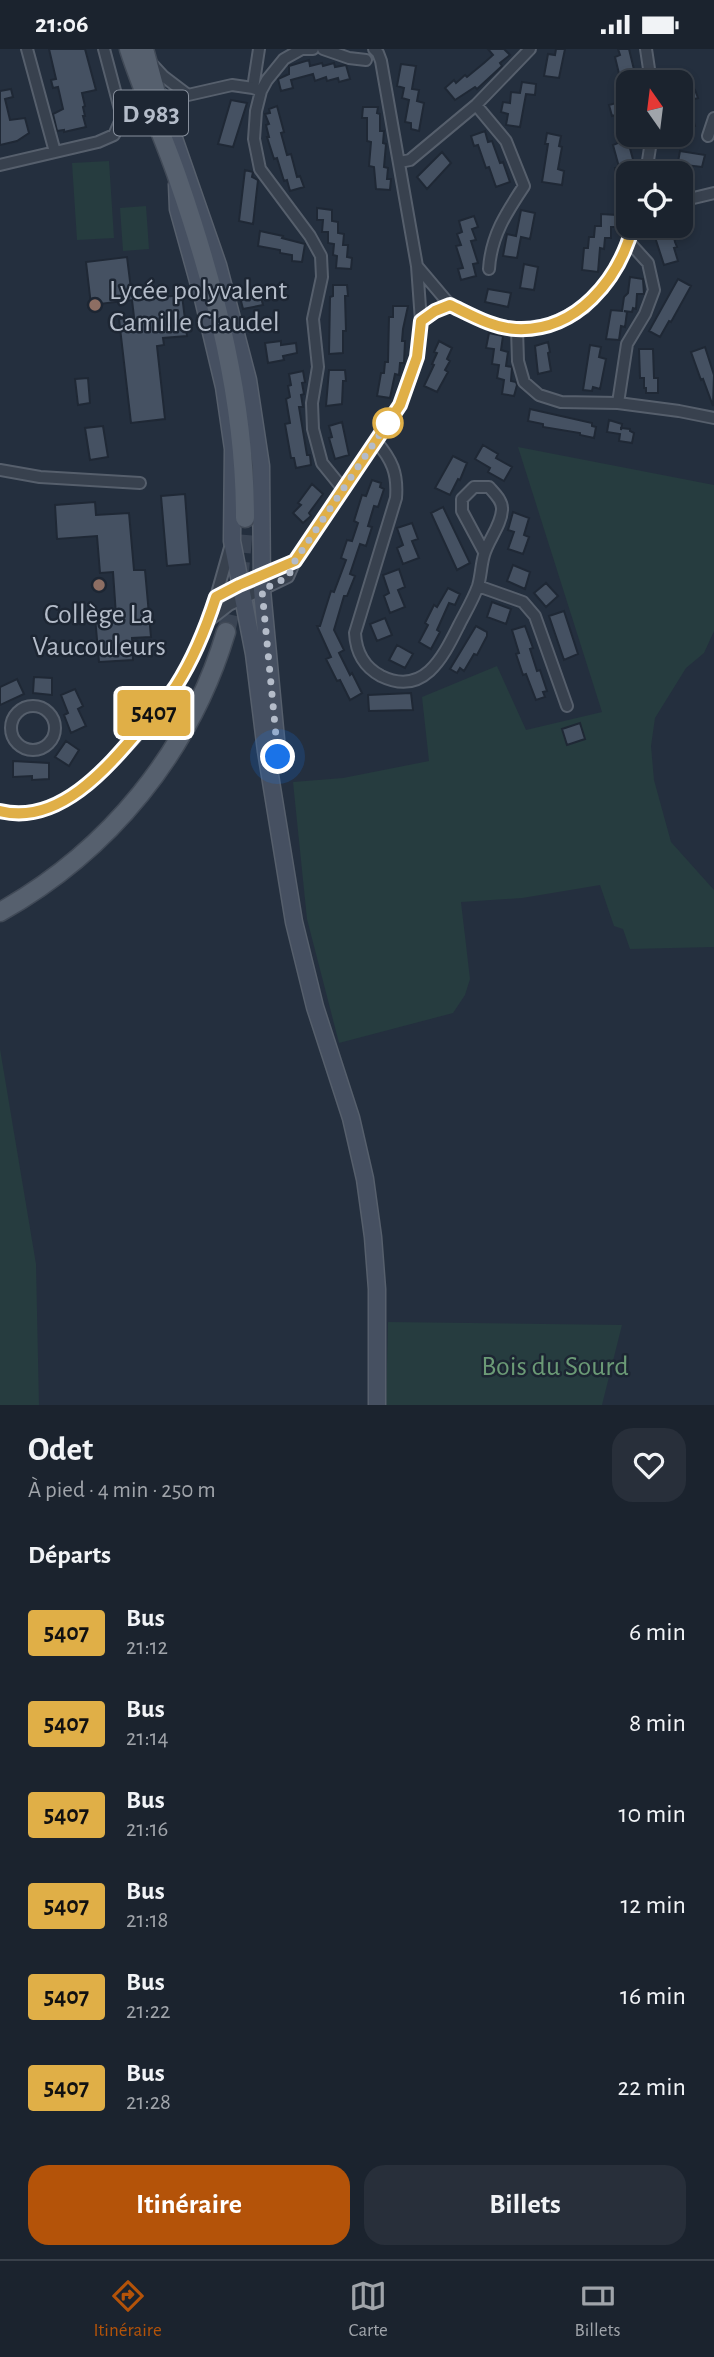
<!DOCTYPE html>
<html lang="fr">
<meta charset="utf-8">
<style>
body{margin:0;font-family:"Alegreya Sans",sans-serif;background:#282f3a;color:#f1f3f6;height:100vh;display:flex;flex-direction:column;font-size:26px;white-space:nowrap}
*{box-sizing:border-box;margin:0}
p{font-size:23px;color:#a0a4aa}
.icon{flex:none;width:38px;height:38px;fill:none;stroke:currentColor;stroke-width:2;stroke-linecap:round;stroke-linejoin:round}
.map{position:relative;height:1356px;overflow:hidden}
.panel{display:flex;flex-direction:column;background:#1b232e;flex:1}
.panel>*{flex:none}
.badge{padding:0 14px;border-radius:5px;font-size:24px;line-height:46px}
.needle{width:46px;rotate:346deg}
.fabs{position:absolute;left:616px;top:21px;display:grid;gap:14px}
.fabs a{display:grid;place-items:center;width:77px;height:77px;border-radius:14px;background:#1b232e;box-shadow:0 4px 10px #0003,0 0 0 2px #39404a;font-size:35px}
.you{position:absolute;width:35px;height:35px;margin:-18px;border:5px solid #fff;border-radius:50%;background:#1a73e8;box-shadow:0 0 0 10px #1a73e833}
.map>.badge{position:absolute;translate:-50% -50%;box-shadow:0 0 0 4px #fff}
h2{padding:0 28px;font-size:26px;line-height:63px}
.round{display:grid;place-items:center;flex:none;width:74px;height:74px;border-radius:21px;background:#282f3a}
.summary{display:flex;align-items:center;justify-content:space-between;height:119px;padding:0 28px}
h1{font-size:33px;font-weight:600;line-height:52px}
.primary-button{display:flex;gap:14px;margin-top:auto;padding:14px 28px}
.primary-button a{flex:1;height:80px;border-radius:21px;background:#b45309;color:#fff;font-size:28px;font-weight:600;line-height:80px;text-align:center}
.primary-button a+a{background:#282f3a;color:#f1f3f6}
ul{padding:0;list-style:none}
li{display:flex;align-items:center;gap:21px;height:91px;padding:0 28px}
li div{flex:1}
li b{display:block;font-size:26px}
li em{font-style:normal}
li .badge{min-width:77px;font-weight:700;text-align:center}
.status{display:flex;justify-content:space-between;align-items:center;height:49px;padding:0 35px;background:#1b232e;direction:ltr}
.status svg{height:19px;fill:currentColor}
.tabs{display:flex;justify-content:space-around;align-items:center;height:98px;border-top:2px solid #39404a;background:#1b232e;font-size:19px;color:#a0a4aa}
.tabs a{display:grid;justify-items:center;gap:4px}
.tabs .selected{color:#b45309}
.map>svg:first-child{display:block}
</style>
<div class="status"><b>21:06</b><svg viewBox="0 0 49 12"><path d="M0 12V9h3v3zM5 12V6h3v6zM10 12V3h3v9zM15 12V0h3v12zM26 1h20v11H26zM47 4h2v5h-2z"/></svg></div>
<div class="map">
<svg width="714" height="1356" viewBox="0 0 714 1356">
<rect width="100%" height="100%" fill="#242f3e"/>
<path fill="#263c3f" d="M109 112 114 189 77 191 72 114Z
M146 157 149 200 123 202 120 159Z
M518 398 714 436V582L704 604 686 619 655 669 651 697 654 731 671 793 714 841V898L630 900 623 880 614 877 600 836 522 849 461 853 470 930 465 946 453 964 339 994 307 870 293 733 343 729 429 712 422 648 497 617 526 681 602 663Z
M0 1000 36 1215 39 1356H0Z
M388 1273 622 1276 602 1356H386Z"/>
<path fill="#455162" stroke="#1f2835" stroke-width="2" d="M49 0H85L96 41 82 44 85 57 83 58 85 67H83L86 78 64 83V81L57 82 53 65 63 60 58 38 53 39 51 31 56 30Z
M488 0H504L510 6 500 14 502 17 477 40 475 38 455 51 445 39 454 31 456 34 465 26 467 28 484 14 493 6Z
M556 0H565L559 29 544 27 548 5 555 6Z
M618 0H629L637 33H621L615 8 620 6Z
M309 11 310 17 322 14 323 17 334 14 335 18 346 16 350 30 339 33 338 29 327 32 326 28 315 32 313 25 291 31 293 39 281 42 278 30 289 25V17Z
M401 15 416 17 412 40 419 41 417 52 424 54 419 82 411 80V74L405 73 409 51 402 49 404 39 397 37Z
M522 33 536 35 535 46 526 45 520 78 506 76 508 65 501 63 503 53 510 54 511 43 520 44Z
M681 37 685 43 695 41 698 49 688 52 695 77 682 81Z
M628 39V74H626L623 64 612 67 609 56 620 53 617 42Z
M11 40 13 48 5 50 10 71 25 69 29 84 17 92 0 96V42Z
M231 51 247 54 233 98 218 95Z
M277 57 284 83 281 84 287 106 291 105 297 128 300 127 304 138 290 142 287 131 284 132 277 109 274 110 267 88H269L266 76 269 75 265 65 270 64 269 60Z
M363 58H378L377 64 380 65V82H384L383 94 386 95 384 118 388 119 387 130H391L390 141 376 140 374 118 369 117 371 93 367 92V69H362Z
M628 80V92L634 114 629 115 631 124H628V127L617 130 615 119 619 118 613 96 618 94 615 84Z
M485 82 488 93 492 92 500 114 503 113 510 133 496 138 489 118 486 119 478 96 474 97 471 87Z
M547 84 561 87 559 97 562 98 558 120 564 122 562 136 542 133 548 95H545Z
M680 102 705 106 702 118 686 116 684 126 676 124Z
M442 103 451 114 427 140 417 128Z
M245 121 253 123 252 128 258 131 253 175 239 172Z
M317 159 332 161V172L338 173V184L344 185 343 196H348L347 208 352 209 351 220 336 219 337 207 333 206 334 195 328 194V183H322L323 171H317Z
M521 161 535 164 530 190 521 188 517 209 503 207 507 185 516 187Z
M601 165 617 166 616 178H611V189H605L604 200 600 199 598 223 582 221 584 199H588L589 188H594L595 177H601Z
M474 167 478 178 472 180 476 191 471 192 478 214 473 215 476 227 461 231 458 220 463 219 456 197 461 196 457 185 462 183 459 172Z
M658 177H667L671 188H674L675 193 677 198 674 199 678 212 664 216 652 179Z
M260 182 283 187 282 189 305 195 302 213 292 212V206L280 204V201L258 197Z
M127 208 131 240 136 239 138 251H135L182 246 187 287 163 289 164 296 157 297 165 370 131 374 119 270 134 268 132 251 91 256 86 213Z
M524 215 538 218 534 241 520 239Z
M630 228 643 230 644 245H637L636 260 633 259 632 263 624 262 627 263 625 278 621 277 619 291 606 290 611 261 622 262 624 248 628 244Z
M678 230 691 237 671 273 669 272 660 288 649 282Z
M333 236H347L348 247H345L346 282H343V304L329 305 330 248 333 247Z
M488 240 511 244 508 258 485 253Z
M260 244 263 256 243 260 240 248Z
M393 257H408L403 280 402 292H405L404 314H400L399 326 395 325 390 349 377 347 381 324H384L385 313H388L389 268H393Z
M489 284 503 287 501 301 508 303 506 317 512 318 511 332 516 333 517 336 514 347 502 345 504 331 497 329 499 316 492 315 494 300 486 299Z
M281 292V296L296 294 297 304 283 307 284 311 268 314 265 294Z
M439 292 452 299 447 310 450 312 445 321 448 323 437 343 424 337 434 316 432 315 437 304 434 303Z
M548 293 550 303 548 304 551 322 538 325 535 297Z
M590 296 601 298 599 308 606 310 600 340 593 338 592 342 583 341Z
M705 298 714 326 713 357 703 330 701 331 691 303Z
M639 300H653L654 329H658V344H646V339H644V329H640Z
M329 321H345L346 332H343L342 355 326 357Z
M303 322 305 333 302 334 304 345 301 346 303 358H299L307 406H310L311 416 296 419 294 409H291L285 375 290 374 286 350 290 348 288 337 291 336 289 325Z
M88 329 90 354 78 356 75 330Z
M530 360 592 374V377L596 378 594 389 580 386V384L543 378V375L528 372Z
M609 371 622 375 621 381V379L630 380V382L634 384 632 394 619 392 620 385 607 383Z
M342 373 349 406 335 410 329 389 332 388 329 377Z
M103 377 108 408 90 411 85 379Z
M483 396 498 405 496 409 512 418 504 432 488 423 490 419 475 410Z
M453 407 467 414 460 431 458 430 450 446 435 439Z
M372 431 381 434 380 438 384 440 378 458 374 457 368 477 372 478 366 497 360 495 350 525 355 527 347 547H344L334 581 344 601 339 604 350 626 352 624 362 644 350 651 340 631 337 632 326 610 331 608 317 577H320L331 542 334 543 346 511 341 509 347 491 352 492 358 474 354 472 362 446 366 447Z
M312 435 323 445 309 464 311 467 303 474 293 464 301 456 298 454Z
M185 445 190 515 167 517 161 447Z
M95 453 96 466 129 464 134 521H145L151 588 132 589 133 611 99 613 95 568 116 566 113 523 100 524 97 487 57 490 55 456Z
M443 458 470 514 457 521 431 464Z
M513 463 529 469 524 486 529 488 523 505 508 500 514 483 508 481Z
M412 474 418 490 412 492 419 509 403 515 397 499 403 496 397 479Z
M513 516 530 523 525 540 507 532Z
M399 520 405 538 398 541 405 558 390 564 384 547 389 544 383 526Z
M546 534 558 547 546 558 534 544Z
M448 539 460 545 455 556 449 554 437 581 440 583 431 600 419 593 428 576 425 574 434 556 437 558Z
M492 553 511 560 506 575 487 568Z
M564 562 578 605 564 611 549 567Z
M385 569 392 586 377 592 370 575Z
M476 577 487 583V587L477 606 474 605 464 622 460 619 457 624 450 620Z
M525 577 533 599 530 600 537 622 540 621 547 642 543 643 545 648 536 651 526 625 523 626 516 605 519 604 512 581Z
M397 596 413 605 405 619 389 611Z
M34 628 52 629V646L33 644Z
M17 630 24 645 0 656V638Z
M75 640 83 657 78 660 86 677 71 684 64 666 68 664 61 646Z
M411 644 413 661 369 662 368 646Z
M580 674 585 690 567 696 562 680Z
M66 692 79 701 69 717 55 708Z
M13 712 49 714V730L32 731V727L13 728Z"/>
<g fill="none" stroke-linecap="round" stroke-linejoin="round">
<path stroke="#3a4453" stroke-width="18" stroke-dasharray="18 9" stroke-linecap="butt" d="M226 583 240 522 245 469"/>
<g stroke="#565f6c" stroke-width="14">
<path id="minor" d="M27 0 55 103
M313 0H302L284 10 267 31 261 42 256 62 254 90 260 120 310 187 321 207 322 228 313 270 318 318 312 354 313 380 322 414 343 440
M323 0 349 9 366 11
M374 0 378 4 381 12 417 217 450 256 491 275 517 280 548 276 584 259 608 233 629 193 633 177
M646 0 651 33
M151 14 163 27 188 46 232 36 253 39
M258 41 253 39 259 0
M476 56 506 92 524 137C506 164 491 187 489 220
M708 87 714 69
M400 113 410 111 476 56 530 0
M0 116 98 93 114 86 122 68 104 0
M646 124 652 86
M681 152 714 144
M421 272 435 262 450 256
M517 280 518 312 524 333 539 346 561 353 618 354 679 362 714 369
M618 354 627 295 645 265 654 241 648 214 629 193
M376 392C392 411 398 424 396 449L355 584C356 603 364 618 381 627 424 648 443 608 459 576 465 564 473 551 478 537 481 527 481 516 484 506 488 491 501 477 502 461 503 452 495 445 489 438H474L462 450V462L484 503
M0 421 40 428 140 434
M478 537 523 553 535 567 567 657
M216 548 231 495
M211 570 229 556 288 528 295 512
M11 679a22 22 0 1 1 44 0a22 22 0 1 1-44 0Z
M0 762C15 766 33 764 48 759 90 744 151 674 176 637 194 609 206 579 216 548L239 535 295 512 400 356 417 308 421 272 417 217"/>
</g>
<g stroke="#565f6c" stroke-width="19">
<path id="secondary" d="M159 46 218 216 248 331 261 417 262 541 278 712
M177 135 178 160 203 250 224 338 233 400 232 492 254 605 266 702 294 873 315 958 351 1069 365 1130 373 1188 377 1240V1356"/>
</g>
<g stroke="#414a57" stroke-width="21">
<path id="primary" d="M129 0C143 44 163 86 178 130 216 240 245 353 245 469
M144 0 160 59
M0 863C109 802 190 703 226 583"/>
</g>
<use href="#minor" stroke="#38414e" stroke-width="10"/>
<use href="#secondary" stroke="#465061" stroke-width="16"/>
<use href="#primary" stroke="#56606e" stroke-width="18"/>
</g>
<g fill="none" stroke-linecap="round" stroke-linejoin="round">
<g stroke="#fff" stroke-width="16">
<path id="line" d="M0 762C59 777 108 718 141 679 153 665 166 652 176 637 194 609 206 579 216 548L239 536 295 512 400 356 417 308 421 272 435 262 450 256C471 266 493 279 516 280 577 283 619 230 633 177"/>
</g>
<use href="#line" stroke="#e0af47" stroke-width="10"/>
<path stroke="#b4bcc9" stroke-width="7" stroke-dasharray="0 12.6" d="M278 708 262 541 288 528 295 512 390 370 388 374"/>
</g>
<g fill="#8d6e63" stroke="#1d2633" stroke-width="2.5">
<circle cx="95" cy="256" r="7"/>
<circle cx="99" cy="536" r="7"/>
</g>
<circle fill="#fff" stroke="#e0af47" stroke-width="3.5" cx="388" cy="374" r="14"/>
<g text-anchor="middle" stroke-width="5" stroke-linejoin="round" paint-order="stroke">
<rect fill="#1d2633" stroke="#878f9c" stroke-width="2" x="114" y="41.5" width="74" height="45" rx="5"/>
<g font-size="26" font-weight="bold" fill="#b4bcc9">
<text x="151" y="73">D 983</text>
</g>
<g font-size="28" fill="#b4bcc9" stroke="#1d2633" text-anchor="start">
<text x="109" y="250">Lycée polyvalent<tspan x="109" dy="32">Camille Claudel</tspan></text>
<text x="99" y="574" text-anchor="middle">Collège La<tspan x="99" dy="32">Vaucouleurs</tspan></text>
</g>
<g font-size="28" fill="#6b9a76" stroke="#1d2633">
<text x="555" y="1326">Bois du Sourd</text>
</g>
</g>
</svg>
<div class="fabs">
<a><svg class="needle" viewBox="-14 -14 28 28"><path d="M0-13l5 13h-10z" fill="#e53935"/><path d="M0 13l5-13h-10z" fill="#a0a4aa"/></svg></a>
<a><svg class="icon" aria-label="locate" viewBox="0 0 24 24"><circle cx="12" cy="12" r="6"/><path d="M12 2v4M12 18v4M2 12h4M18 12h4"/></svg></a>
</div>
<div class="you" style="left:278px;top:708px"></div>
<b class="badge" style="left:154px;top:664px;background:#e0af47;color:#111">5407</b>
</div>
<section class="panel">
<div class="summary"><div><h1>Odet</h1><p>À pied · 4 min · 250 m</p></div><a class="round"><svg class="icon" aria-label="heart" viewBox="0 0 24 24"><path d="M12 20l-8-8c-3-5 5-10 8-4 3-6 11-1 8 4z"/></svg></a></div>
<h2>Départs</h2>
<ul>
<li><span class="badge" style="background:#e0af47;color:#111">5407</span><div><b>Bus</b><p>21:12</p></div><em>6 min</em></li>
<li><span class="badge" style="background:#e0af47;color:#111">5407</span><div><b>Bus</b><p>21:14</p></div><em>8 min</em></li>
<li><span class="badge" style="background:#e0af47;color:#111">5407</span><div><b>Bus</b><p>21:16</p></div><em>10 min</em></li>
<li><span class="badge" style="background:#e0af47;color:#111">5407</span><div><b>Bus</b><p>21:18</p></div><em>12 min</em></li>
<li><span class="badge" style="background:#e0af47;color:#111">5407</span><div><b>Bus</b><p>21:22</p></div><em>16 min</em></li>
<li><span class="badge" style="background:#e0af47;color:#111">5407</span><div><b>Bus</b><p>21:28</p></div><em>22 min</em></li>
</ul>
<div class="primary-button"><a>Itinéraire</a><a>Billets</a></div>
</section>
<nav class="tabs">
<a class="selected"><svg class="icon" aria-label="directions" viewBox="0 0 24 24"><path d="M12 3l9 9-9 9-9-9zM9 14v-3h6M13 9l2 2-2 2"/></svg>Itinéraire</a>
<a><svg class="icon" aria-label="map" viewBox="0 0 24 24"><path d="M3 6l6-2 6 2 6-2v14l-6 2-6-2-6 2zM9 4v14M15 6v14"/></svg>Carte</a>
<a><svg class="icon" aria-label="tickets" viewBox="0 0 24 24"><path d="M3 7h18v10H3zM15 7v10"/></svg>Billets</a>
</nav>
